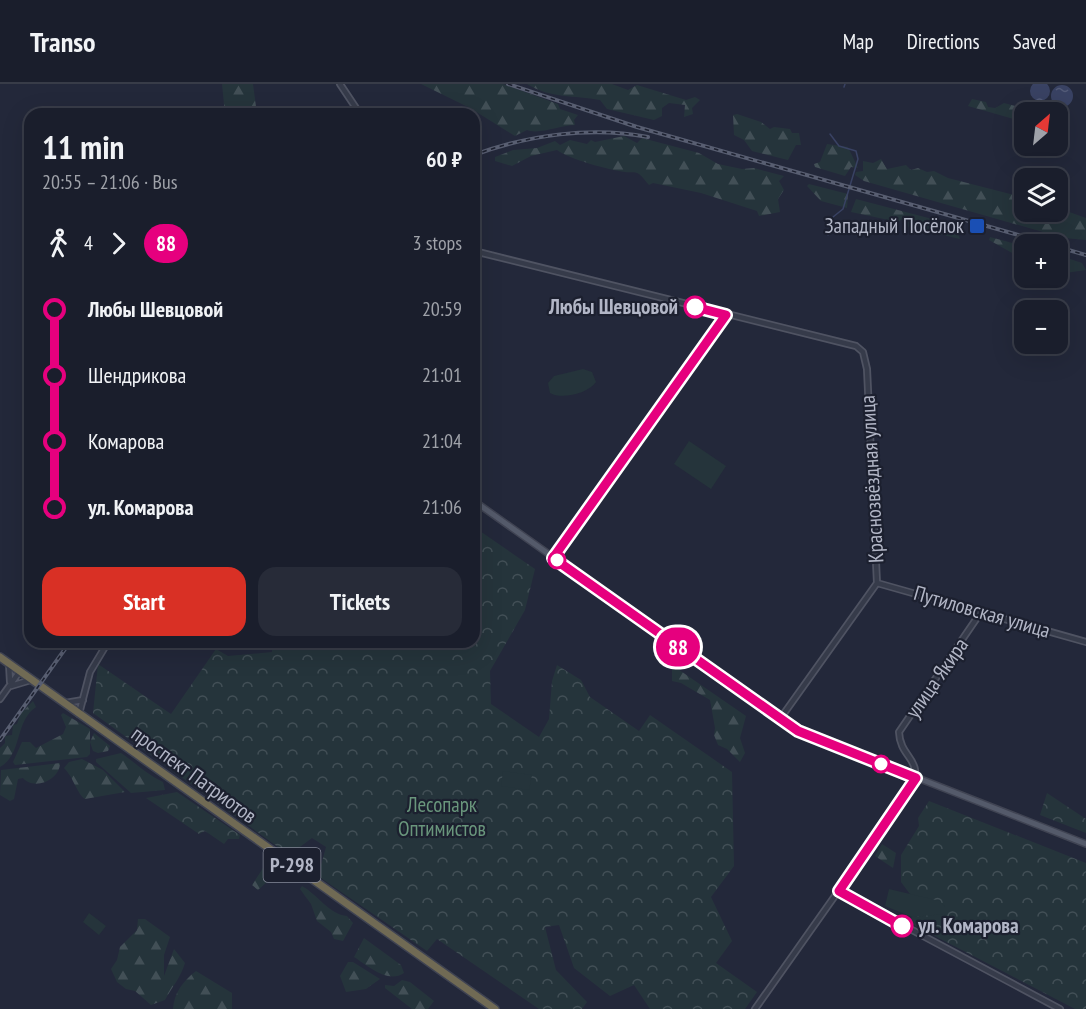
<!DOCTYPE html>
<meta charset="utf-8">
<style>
body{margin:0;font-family:"PT Sans Narrow",sans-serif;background:#272b38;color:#f1f3f6;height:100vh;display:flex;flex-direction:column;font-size:22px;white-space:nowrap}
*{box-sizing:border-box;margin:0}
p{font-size:20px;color:#9fa2a9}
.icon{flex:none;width:33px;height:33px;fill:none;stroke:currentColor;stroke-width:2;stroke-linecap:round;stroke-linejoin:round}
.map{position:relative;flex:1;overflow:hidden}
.sheet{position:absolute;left:24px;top:24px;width:456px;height:540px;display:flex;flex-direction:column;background:#1a1e2c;border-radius:18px;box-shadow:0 6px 24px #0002,0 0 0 2px #383c48}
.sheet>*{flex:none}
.badge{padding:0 12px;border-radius:20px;font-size:21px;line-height:39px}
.needle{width:39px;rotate:28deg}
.buttons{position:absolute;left:1014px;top:18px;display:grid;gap:12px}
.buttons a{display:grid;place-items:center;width:54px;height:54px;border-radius:12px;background:#1a1e2c;box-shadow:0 6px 24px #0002,0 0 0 2px #383c48;font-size:30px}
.map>.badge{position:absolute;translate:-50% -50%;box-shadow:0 0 0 3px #fff}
.legs{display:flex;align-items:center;gap:9px;height:66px;padding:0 18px;font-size:20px}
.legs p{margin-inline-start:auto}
.headline{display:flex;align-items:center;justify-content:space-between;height:102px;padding:0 18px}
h1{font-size:33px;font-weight:700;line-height:45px}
.cta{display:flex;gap:12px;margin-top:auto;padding:12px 18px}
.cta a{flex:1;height:69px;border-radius:18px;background:#d93025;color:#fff;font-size:24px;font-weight:700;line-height:69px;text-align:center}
.cta a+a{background:#272b38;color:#f1f3f6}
ul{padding:0 18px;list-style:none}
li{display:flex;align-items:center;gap:21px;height:66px;font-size:22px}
li i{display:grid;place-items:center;width:9px;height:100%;margin:0 8px;background:currentColor}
li i::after{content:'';width:15px;height:15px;margin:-8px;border:4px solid;border-radius:50%;background:#1a1e2c}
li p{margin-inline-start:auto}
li:first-child i{background:linear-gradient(#0000 50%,currentColor 0)}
li:last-child i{background:linear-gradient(currentColor 50%,#0000 0)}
header{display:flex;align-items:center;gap:36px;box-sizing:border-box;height:84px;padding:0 30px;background:#1a1e2c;border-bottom:2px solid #383c48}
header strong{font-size:28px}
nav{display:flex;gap:33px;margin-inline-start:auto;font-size:21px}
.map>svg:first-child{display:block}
</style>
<header>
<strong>Transo</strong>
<nav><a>Map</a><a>Directions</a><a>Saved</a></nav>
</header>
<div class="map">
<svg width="1086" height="925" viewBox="0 0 1086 925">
<defs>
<pattern id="forest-firs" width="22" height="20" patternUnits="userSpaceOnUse" patternTransform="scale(1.5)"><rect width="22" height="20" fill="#25343b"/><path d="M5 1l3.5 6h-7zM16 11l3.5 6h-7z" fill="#424f56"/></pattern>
<pattern id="park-crowns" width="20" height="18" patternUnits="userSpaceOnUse" patternTransform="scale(1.5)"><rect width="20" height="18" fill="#25343b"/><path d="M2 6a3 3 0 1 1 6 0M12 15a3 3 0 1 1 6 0" fill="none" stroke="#424f56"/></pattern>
<pattern id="water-ripples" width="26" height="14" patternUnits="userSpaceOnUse" patternTransform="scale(1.5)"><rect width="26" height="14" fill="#394263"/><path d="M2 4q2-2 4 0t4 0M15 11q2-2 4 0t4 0" fill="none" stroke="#535b78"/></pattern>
</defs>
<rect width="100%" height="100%" fill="#23283a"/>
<path fill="url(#forest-firs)" d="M222 0H253L257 30H225Z
M421 0H503L558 20 560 25 578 31 574 36 575 41C561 41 539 51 527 46L515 52 470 24Z
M527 0H612L628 6 637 1 686 16 695 13 700 16 692 24 693 30 684 33 685 21 669 19 662 24V32L654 36 607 25 600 16C574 11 551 15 527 0Z
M972 15 986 18 988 23 995 24 1004 19 1037 28H1024V38L968 22Z
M737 30 761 38 770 45 774 43 790 45 792 49H799L801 61H796L788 76 752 67 744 56 734 51 733 31Z
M624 52 637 59 642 54 699 69 718 80 742 85 754 84 784 92 779 97 784 106 778 115 780 128 759 132 757 127 701 109 653 99 649 101C646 98 643 93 639 90 634 87 630 89 625 88 609 86 569 75 557 66L531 72 512 82 495 77V73L513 66 537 64 555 57 560 61 570 56 587 60 591 56 595 58Z
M827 60 848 63 858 84 851 83 845 92 815 83 814 80 820 78Z
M881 75 887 85 906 81 911 86 918 84 927 88 934 87 948 94 1022 113 1024 128H1058V124L1086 134V156L1064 154 864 97 855 91 856 88 863 87V77L873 79Z
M809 100 848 110 847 124 821 117 807 102Z
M856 115 936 136 945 140 950 148 958 150 960 155 905 142 904 134 898 138 851 128Z
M990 153 1024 162V183L1014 181V170L989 156Z
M1058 171 1082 179 1086 186 1065 189 1061 193 1058 191Z
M672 581 746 632 740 654 745 669 740 678 727 665 718 661 714 651 715 644 710 616 681 599 672 597Z
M33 617 36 623C14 638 23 670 0 683V664L5 659V652L12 651 13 641 17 640 21 629Z
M63 629 90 645V670L87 673 15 681 13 678 22 658H30L36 664 63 650 66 643 61 631Z
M94 649 110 662 108 667 98 669 93 667 90 658Z
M121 669C136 679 146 690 163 698L165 706 131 709 96 678V675Z
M82 675 103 686 125 708 85 715C77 710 74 694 64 684L69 678Z
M60 679C60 696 34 707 23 694L18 695 14 715 10 717 0 711 1 686Z
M882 760 896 769 893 784 875 772Z
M270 774 288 790 287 795 268 797 258 806 252 801 263 784V775Z
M302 802C317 810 330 831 347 832L353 839 343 857 334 855 331 848 317 837 311 820 300 805Z
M138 835H145L170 853 164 871V892L174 865 185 879C181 893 172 903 165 916L151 921 135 907 126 905 117 898 111 885 117 876 120 863 137 846Z
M364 854 401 881 404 889C388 900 368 882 354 873Z
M348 878H353L380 895 366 905 346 908 340 892Z
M196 887 232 909V925H173C174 909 183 897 196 887Z
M402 896 410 898 434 917 428 925H412L385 904V901L394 902Z"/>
<path fill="url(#park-crowns)" d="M474 443 535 485 525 526 490 587 491 620 539 653 549 635 552 597 557 581 581 596 590 613 639 647 650 631 732 688 734 782 711 813 732 857 716 879 757 908 745 925H650L634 901 610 912 574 884 559 841 545 843 556 886 587 918 582 925H539L437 855 427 867 318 792 326 763 312 754 289 771 93 629 98 580 171 630 216 565 228 572 272 568V558H474Z
M177 708 240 751 239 755H228L224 760 205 747 199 750 146 714Z
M1047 709 1086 735V749L1040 731Z
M929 717 1086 779V925H1075L908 838 913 832 910 810 901 798V771L919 742 918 734Z"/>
<path fill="#25343b" d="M583 285 592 288 596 298C589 309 562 316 550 309L548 299 554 292Z
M689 357 726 382 711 405 674 380Z
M503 687 532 691 529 706 501 702Z
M889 805 940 817 945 823V830L912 833 885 822Z
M89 829 106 842 99 851 83 838Z"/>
<path fill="url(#water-ripples)" d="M1030 7a10 10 0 1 1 20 0a10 10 0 1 1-20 0Z
M1051 12a11 11 0 1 1 22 0a11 11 0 1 1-22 0Z"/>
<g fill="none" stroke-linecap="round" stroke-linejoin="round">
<path stroke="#394263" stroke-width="1.5" d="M844 3 845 0
M828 151 833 133 843 125 858 75 856 67 839 62 830 50"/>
<g stroke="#4f5362" stroke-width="8">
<path id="minor" d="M340 0 360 30
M474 167 856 262 863 268 867 285 877 499 780 635
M553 473 726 231
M877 499 1086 558
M9 580 10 598
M11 602 31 596
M0 615 20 587
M65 619 83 616
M79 630 90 588 108 558
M839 807 1060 925
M755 925 909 707C927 675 900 676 899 648L981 528"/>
</g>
<g stroke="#404453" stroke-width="8">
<path id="major" d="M474 417 798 647 1086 760"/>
</g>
<g stroke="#3f4352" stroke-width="10">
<path id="highway" d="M0 573 495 925"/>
</g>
<use href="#minor" stroke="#363b4a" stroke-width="4.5"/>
<use href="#major" stroke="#545a6a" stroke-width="5"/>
<use href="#highway" stroke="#706a54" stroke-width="7"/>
<g stroke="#585e71" stroke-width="4">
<path id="rail" d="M508 0 637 43 1050 160
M474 71C528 51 591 42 648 53
M1058 163 1086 171
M0 656 70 558"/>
</g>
<use href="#rail" stroke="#1c202f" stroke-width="1.5" stroke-dasharray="4.5" stroke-linecap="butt"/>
</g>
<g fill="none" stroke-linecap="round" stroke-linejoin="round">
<g stroke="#fff" stroke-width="14">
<path id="line-1" d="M695 223 726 231 553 474 798 647 916 694 839 807 902 842"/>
</g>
<use href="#line-1" stroke="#e6007e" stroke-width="9"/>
</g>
<rect fill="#1a4fb4" stroke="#1c202f" stroke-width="2" x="969" y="134" width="16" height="16" rx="3"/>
<g fill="#fff" stroke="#e6007e" stroke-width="3">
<circle cx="695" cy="223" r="10"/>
<circle cx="557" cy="476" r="8"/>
<circle cx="881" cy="680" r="8"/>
<circle cx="902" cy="842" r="10"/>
</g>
<g text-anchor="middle" stroke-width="4.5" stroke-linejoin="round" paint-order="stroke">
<rect fill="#1c202f" stroke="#858999" stroke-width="1.5" x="263.5" y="764" width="57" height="34" rx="4.5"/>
<g font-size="20" font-weight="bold" fill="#b2b6c6">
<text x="292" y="788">Р-298</text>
</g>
<g font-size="21" fill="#b2b6c6" stroke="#1c202f" text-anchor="end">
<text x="964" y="149">Западный Посёлок</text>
</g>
<g font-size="21" font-weight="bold" fill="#b2b6c6" stroke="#1c202f" text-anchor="end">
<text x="678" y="230">Любы Шевцовой</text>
<text x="918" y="849" text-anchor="start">ул. Комарова</text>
</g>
<g font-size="21" fill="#b2b6c6" stroke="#1c202f">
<text transform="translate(872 395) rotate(-93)" y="7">Краснозвёздная улица</text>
<text transform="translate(982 528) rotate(16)" y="7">Путиловская улица</text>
<text transform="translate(937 594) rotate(-55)" y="7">улица Якира</text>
<text transform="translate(194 691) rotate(36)" y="7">проспект Патриотов</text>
</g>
<g font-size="21" fill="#69967c" stroke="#1c202f">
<text x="442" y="728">Лесопарк<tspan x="442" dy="24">Оптимистов</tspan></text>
</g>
</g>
</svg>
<div class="buttons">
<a><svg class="needle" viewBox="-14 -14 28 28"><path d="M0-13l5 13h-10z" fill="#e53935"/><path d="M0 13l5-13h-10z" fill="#9fa2a9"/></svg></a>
<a><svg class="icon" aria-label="layers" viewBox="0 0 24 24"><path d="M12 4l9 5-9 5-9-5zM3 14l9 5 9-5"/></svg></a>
<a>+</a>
<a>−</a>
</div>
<b class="badge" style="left:678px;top:563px;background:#e6007e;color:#fff">88</b>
<section class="sheet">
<div class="headline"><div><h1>11 min</h1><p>20:55 – 21:06 · Bus</p></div><b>60 ₽</b></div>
<div class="legs"><svg class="icon" aria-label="walk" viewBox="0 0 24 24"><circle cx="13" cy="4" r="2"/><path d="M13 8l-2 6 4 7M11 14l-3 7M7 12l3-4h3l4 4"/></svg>4<svg class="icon" aria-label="forward" viewBox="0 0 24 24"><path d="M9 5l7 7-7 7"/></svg><b class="badge" style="background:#e6007e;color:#fff">88</b><p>3 stops</p></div>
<ul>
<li><i style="color:#e6007e"></i><b>Любы Шевцовой</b><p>20:59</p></li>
<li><i style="color:#e6007e"></i><span>Шендрикова</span><p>21:01</p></li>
<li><i style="color:#e6007e"></i><span>Комарова</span><p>21:04</p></li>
<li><i style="color:#e6007e"></i><b>ул. Комарова</b><p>21:06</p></li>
</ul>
<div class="cta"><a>Start</a><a>Tickets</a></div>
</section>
</div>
